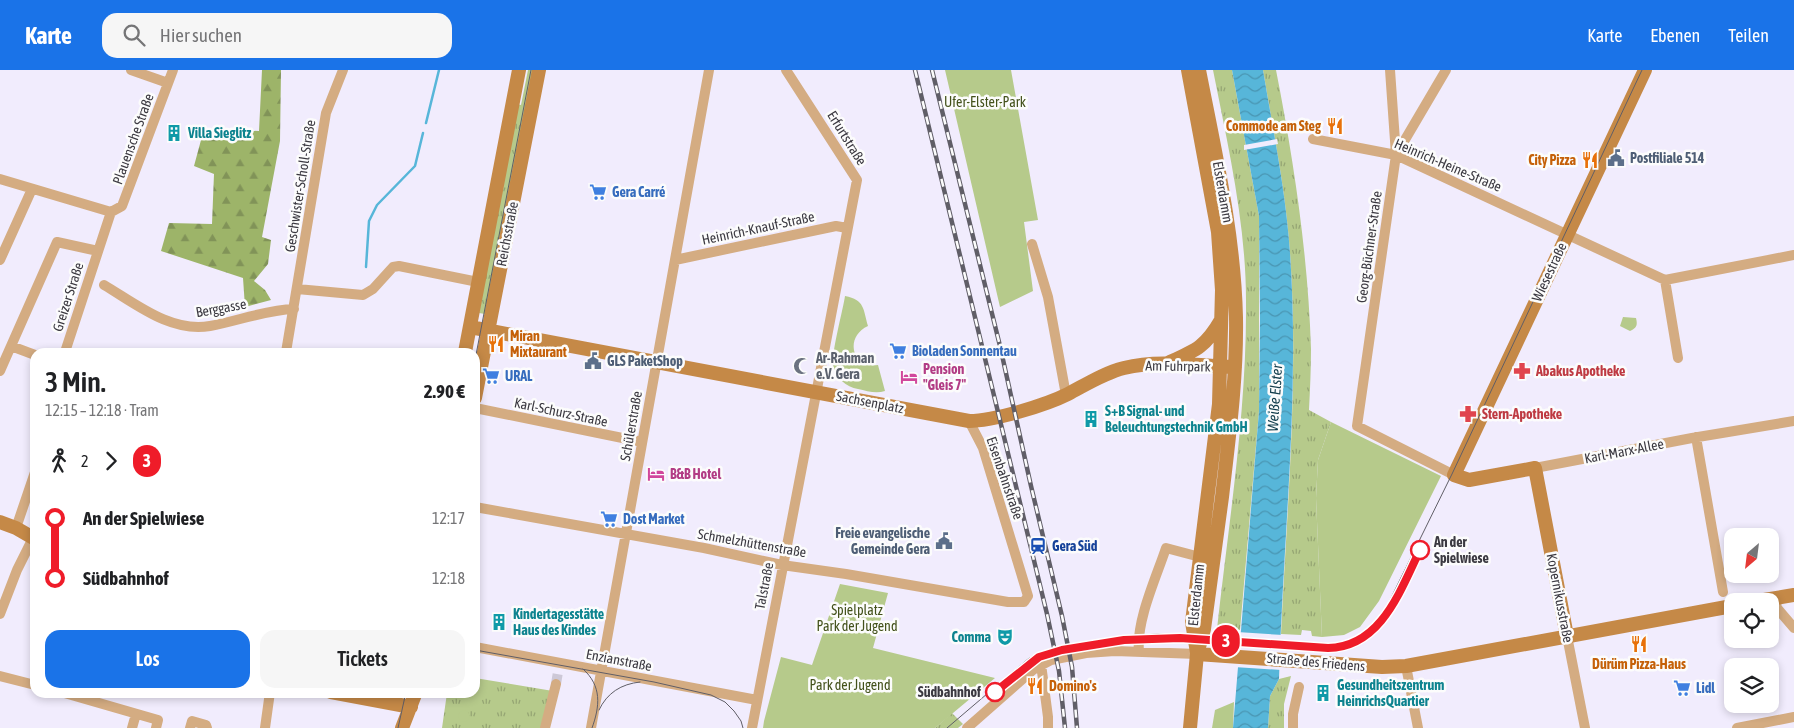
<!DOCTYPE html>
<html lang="de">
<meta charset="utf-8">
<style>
body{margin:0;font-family:"Asap Condensed",sans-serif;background:#f6f6f6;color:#202124;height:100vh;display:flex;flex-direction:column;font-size:19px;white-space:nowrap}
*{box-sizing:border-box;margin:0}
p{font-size:16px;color:#757577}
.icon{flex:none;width:28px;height:28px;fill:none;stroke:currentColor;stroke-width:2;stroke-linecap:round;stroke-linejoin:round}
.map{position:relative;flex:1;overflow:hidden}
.sheet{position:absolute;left:30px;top:278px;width:450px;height:350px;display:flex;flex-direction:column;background:#fff;border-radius:15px;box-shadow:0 2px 8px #0003}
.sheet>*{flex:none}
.badge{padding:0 10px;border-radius:16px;font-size:18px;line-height:32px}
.needle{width:32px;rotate:208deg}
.controls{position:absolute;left:1724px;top:458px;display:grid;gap:10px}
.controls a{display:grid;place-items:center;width:55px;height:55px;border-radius:10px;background:#fff;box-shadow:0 2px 8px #0003;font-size:25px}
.map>.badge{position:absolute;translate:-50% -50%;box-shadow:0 0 0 2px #fff}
.legs{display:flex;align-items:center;gap:8px;height:55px;padding:0 15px;font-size:16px}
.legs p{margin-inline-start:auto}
.summary{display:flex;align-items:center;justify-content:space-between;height:85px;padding:0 15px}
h1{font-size:28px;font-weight:600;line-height:38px}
.cta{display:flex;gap:10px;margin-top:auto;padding:10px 15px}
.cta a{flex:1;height:58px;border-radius:15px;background:#1a73e8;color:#fff;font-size:20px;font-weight:600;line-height:58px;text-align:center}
.cta a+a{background:#f6f6f6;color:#202124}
ul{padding:0 15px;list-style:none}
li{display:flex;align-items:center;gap:18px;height:60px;font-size:19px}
li i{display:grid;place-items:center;width:8px;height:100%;margin:0 6px;background:currentColor}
li i::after{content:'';width:12px;height:12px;margin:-6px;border:4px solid;border-radius:50%;background:#fff}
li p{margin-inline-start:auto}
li:first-child i{background:linear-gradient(#0000 50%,currentColor 0)}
li:last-child i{background:linear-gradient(currentColor 50%,#0000 0)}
header{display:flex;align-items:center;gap:30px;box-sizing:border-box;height:70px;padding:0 25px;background:#1a73e8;color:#fff}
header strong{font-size:24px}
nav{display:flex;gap:28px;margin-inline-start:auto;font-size:18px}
.search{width:350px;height:45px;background:#f6f6f6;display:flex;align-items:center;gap:12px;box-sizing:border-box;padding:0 18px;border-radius:15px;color:#757577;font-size:19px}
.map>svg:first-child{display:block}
</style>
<header>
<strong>Karte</strong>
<div class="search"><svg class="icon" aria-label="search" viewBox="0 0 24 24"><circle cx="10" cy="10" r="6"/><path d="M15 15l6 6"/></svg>Hier suchen</div>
<nav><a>Karte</a><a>Ebenen</a><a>Teilen</a></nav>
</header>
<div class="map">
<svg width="1794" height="658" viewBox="0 0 1794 658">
<defs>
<pattern id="grass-tufts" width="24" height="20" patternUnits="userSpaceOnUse" patternTransform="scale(1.25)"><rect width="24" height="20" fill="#b6ca8b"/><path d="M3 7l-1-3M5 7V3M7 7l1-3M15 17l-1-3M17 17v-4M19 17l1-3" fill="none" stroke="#95a573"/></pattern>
<pattern id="forest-firs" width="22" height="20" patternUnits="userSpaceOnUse" patternTransform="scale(1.25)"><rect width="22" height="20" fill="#9db469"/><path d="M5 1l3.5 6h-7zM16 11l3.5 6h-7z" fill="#819358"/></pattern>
<pattern id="water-waves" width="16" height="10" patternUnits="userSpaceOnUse" patternTransform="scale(1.25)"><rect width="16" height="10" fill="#57b6d9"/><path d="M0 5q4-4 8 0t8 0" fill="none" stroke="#4995b2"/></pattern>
</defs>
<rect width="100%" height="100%" fill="#f1ecfd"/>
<path fill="url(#grass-tufts)" d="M528 0H534L485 244 479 243 516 34 521 35Z
M1213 0H1232L1259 146V341L1240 560 1217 559C1229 450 1247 341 1246 231 1246 153 1228 76 1213 0Z
M1263 0H1276C1294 92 1308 185 1311 279 1311 299 1310 320 1309 340L1331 352 1318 390 1316 428 1322 567 1312 566 1311 561 1302 560 1301 565 1281 564C1287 437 1299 309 1290 183 1286 122 1273 60 1263 0Z
M1291 606 1284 634V658H1268L1270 626 1279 609Z
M475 608 553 621 544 658H442L447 623 475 622Z
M952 643 963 654 958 658H935Z"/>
<path fill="url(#forest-firs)" d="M262 0H281L280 71 262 167 271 170 268 194 254 211 265 220 271 230 245 237 243 208 161 181 169 153 212 154 214 104 194 96 204 59 259 61Z"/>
<path fill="#b6ca8b" d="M945 0H1011L1038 150 1024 152 1033 221 1000 237Z
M845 226C865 230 863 239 868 256 844 267 852 299 878 295L885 321C876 324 867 321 858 319 846 317 836 308 833 296 831 284 843 240 845 226Z
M1623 247 1636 248C1638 256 1636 258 1630 261L1620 256Z
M1331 352 1441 406 1379 531 1360 557 1344 565 1322 567 1316 428 1318 390Z
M840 514 888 523 873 578 995 608 935 658H763L764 651 781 587 812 595Z
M1234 632 1233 658H1212L1215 640Z
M458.5 646a5.5 5.5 0 1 1 11 0a5.5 5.5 0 1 1-11 0Z"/>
<path fill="url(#water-waves)" d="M1232 0H1263C1273 60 1286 122 1290 183 1300 325 1283 467 1279 609L1270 626 1268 658H1233L1259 341 1260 249 1259 146Z"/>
<path fill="#f1ecfd" d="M1277 69 1278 74 1244 80V75Z
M1237 562 1283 565 1282 600 1234 597Z"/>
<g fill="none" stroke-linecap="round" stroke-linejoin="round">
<path stroke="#57b6d9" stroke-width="2.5" d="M426 53 439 0
M366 197 369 151 377 135 415 96 423 63"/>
<path stroke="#cdc8d7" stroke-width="10" stroke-dasharray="10 5" stroke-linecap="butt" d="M556 614 558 602"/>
<path stroke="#d4ac82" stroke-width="10" d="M131 0 168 13
M1390 0 1396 85 1357 356 1454 405
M1313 69 1396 85 1665 210 1794 185
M1396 85 1446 0
M0 109 111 142
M111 142 122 136 173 0
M1032 174 1048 227 1066 325
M0 190 32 119
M675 190 836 156 847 158
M1665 210 1678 288
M104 215C136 234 171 263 210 256 238 251 265 240 294 239
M297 219 363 225 373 219 393 197 399 196 478 212
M65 282 111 142
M286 282 326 43 343 0
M35 285 11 276 57 172 98 181
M0 301 11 276
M475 338 642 372
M1696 367 1723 522
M1535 398 1692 368 1794 351
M475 437 704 478 782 495 846 504 1008 532H1024L1028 526 983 378 969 351
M16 458 35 402
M1775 528 1777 538 1794 558
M0 544 17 500 33 468
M1567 566 1585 658
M475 577 757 630
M1139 581C1136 551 1156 508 1166 478L1200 487
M1041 594 1048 647V658
M1406 596 1418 658
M0 606 35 615
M61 622 158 650 156 658
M132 658 136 644
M190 658 192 651 206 655 207 658
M265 658 270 622
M545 658 556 614
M591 658 709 0
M752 658 857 110 786 0
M967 658 1034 599 1051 590 1086 583 1115 581 1197 584
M1293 658V644L1299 617
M1737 658 1794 647"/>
<path stroke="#c58947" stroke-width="14" d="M1188 0 1218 162 1222 220 1219 334 1192 552 1197 583
M470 257 969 351C994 351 1046 335 1068 324 1087 314 1104 303 1124 298 1160 289 1198 296 1235 297
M465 282 519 0
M1170 292C1197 280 1206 276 1221 250
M475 328 539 0
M0 452 16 458 35 469
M1758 531 1794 525
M1567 566 1535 398 1469 410 1454 405 1645 0
M1197 584 1382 597 1406 596 1732 536
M331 622 411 637
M402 658 416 622
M1190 658 1197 584 1204 559C1210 515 1216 471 1222 427 1229 367 1237 307 1236 247 1234 163 1215 82 1199 0"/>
<path stroke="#605e67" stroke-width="1" d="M475 290 531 0
M475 580 654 612 711 625 725 632 734 641 741 651 743 658
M583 599C602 616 600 636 592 658
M599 640C607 623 621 614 640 612
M398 658 406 622
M947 658 1028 589 1038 583 1061 576 1124 566 1158 564 1334 574C1361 570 1377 553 1390 530L1452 404 1642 0"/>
<g stroke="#605e67" stroke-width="4.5">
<path id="rail" d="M915 0 1047 544 1059 601 1065 658
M932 0 1000 276 1031 416 1062 546 1072 597 1077 658"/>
</g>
<use href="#rail" stroke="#fcfcfc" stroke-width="2.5" stroke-dasharray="8" stroke-linecap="butt"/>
</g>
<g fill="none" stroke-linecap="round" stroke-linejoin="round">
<g stroke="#fff" stroke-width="11">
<path id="line-1" d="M995 622 1039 587 1062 580 1124 570 1180 568 1328 578C1381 577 1400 521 1420 480"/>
</g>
<use href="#line-1" stroke="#ef1c29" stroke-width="8"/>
</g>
<defs>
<g id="restaurant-bare" transform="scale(1.35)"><path d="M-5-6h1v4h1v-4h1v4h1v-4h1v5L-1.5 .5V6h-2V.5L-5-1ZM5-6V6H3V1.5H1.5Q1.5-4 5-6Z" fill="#e8710a" stroke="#fcfcfc" stroke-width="2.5" paint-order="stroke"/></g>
<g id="building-bare" transform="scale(1.35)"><path d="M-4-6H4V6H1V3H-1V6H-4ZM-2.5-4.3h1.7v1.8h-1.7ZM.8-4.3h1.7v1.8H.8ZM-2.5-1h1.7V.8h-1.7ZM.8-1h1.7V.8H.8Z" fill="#0f9aa8" stroke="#fcfcfc" stroke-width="2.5" paint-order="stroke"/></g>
<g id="civic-bare" transform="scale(1.35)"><path d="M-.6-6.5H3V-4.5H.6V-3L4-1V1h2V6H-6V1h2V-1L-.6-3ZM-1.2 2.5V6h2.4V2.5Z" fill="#5c6f8a" stroke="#fcfcfc" stroke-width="2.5" paint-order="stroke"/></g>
<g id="supermarket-bare" transform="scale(1.35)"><path d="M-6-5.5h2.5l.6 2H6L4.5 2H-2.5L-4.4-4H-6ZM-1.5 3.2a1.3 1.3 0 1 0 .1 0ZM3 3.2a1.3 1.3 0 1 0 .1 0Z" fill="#3f7fe0" stroke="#fcfcfc" stroke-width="2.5" paint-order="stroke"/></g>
<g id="mosque-bare" transform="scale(1.35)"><path d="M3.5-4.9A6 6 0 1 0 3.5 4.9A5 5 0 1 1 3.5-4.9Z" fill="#6b7280" stroke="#fcfcfc" stroke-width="2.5" paint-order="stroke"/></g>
<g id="pharmacy-bare" transform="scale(1.35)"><path d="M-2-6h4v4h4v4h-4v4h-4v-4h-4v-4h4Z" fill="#e0444e" stroke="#fcfcfc" stroke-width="2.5" paint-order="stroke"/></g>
<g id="hotel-bare" transform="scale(1.35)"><path d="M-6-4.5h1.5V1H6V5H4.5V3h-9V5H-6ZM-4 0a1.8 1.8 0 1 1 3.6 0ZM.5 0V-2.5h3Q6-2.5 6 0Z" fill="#d1479c" stroke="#fcfcfc" stroke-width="2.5" paint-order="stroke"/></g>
<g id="station-bare" transform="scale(1.35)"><path d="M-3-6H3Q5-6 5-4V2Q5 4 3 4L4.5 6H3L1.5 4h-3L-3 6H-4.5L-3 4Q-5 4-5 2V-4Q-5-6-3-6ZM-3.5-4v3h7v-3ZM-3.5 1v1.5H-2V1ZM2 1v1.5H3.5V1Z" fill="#1a4fb4" stroke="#fcfcfc" stroke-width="2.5" paint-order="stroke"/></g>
<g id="theatre-bare" transform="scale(1.35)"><path d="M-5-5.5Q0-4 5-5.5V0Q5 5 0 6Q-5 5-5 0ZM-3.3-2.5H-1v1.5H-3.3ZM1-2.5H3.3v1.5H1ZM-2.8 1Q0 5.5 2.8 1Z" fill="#0f9aa8" stroke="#fcfcfc" stroke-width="2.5" paint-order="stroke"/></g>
</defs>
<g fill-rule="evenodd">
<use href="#restaurant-bare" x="1335" y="56"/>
<use href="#building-bare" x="174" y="63"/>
<use href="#civic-bare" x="1616" y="88"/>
<use href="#restaurant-bare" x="1590" y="90"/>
<use href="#supermarket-bare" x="598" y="122"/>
<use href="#restaurant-bare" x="496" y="274"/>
<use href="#supermarket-bare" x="898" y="281"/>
<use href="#civic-bare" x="593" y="291"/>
<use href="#mosque-bare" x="802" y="296"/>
<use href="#pharmacy-bare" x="1522" y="301"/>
<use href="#supermarket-bare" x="491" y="306"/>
<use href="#hotel-bare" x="909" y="307"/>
<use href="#pharmacy-bare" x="1468" y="344"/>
<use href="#building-bare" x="1091" y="349"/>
<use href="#hotel-bare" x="656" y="404"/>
<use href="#supermarket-bare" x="609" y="449"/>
<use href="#civic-bare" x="944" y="471"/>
<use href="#station-bare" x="1038" y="476"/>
<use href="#building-bare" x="499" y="552"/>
<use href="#theatre-bare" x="1005" y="567"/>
<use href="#restaurant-bare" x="1639" y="574"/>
<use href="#restaurant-bare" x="1035" y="616"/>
<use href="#supermarket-bare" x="1682" y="618"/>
<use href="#building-bare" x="1323" y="623"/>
</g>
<g fill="#fff" stroke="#ef1c29" stroke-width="2.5">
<circle cx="1420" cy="480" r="9"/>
<circle cx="995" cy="622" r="9"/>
</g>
<g text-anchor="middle" stroke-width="5" stroke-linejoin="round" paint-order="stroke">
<g font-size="14" fill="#43511b" stroke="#fcfcfc">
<text x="985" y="37">Ufer-Elster-Park</text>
<text x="857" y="545">Spielplatz<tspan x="857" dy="16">Park der Jugend</tspan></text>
<text x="850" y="620">Park der Jugend</text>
</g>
<g font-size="14" font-weight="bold" fill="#c56008" stroke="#fcfcfc" text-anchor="end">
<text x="1321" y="61">Commode am Steg</text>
<text x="1576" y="95">City Pizza</text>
<text x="510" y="271" text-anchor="start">Miran<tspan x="510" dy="16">Mixtaurant</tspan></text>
<text x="1639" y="599" text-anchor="middle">Dürüm Pizza-Haus</text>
<text x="1049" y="621" text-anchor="start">Domino's</text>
</g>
<g font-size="14" font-weight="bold" fill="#0d838f" stroke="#fcfcfc" text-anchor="start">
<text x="188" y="68">Villa Sieglitz</text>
<text x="1105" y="346">S+B Signal- und<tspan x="1105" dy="16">Beleuchtungstechnik GmbH</tspan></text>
<text x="513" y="549">Kindertagesstätte<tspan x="513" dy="16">Haus des Kindes</tspan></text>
<text x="991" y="572" text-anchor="end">Comma</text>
<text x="1337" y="620">Gesundheitszentrum<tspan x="1337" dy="16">HeinrichsQuartier</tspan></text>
</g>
<g font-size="14" fill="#3b3941" stroke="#fcfcfc">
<text transform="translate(847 68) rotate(58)" y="5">Erfurtstraße</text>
<text transform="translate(133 69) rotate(-70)" y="5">Plauensche Straße</text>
<text transform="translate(1448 95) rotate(23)" y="5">Heinrich-Heine-Straße</text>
<text transform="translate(300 116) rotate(-81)" y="5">Geschwister-Scholl-Straße</text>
<text transform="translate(1223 122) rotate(80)" y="5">Elsterdamm</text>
<text transform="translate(758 158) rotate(-12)" y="5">Heinrich-Knauf-Straße</text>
<text transform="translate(507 164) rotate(-79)" y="5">Reichsstraße</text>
<text transform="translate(1369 177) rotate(-82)" y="5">Georg-Büchner-Straße</text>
<text transform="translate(1549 202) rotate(-65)" y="5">Wiesestraße</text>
<text transform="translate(68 227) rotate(-72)" y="5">Greizer Straße</text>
<text transform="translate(221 238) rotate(-10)" y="5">Berggasse</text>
<text transform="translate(1178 296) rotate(1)" y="5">Am Fuhrpark</text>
<text transform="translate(870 332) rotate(11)" y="5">Sachsenplatz</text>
<text transform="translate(561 342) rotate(12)" y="5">Karl-Schurz-Straße</text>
<text transform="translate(631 356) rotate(-80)" y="5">Schülerstraße</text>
<text transform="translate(1624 381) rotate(-11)" y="5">Karl-Marx-Allee</text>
<text transform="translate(1005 408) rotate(71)" y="5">Eisenbahnstraße</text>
<text transform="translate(752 473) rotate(10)" y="5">Schmelzhüttenstraße</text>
<text transform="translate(764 516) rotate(-79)" y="5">Talstraße</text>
<text transform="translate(1196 525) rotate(-84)" y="5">Elsterdamm</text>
<text transform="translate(1560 528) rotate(79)" y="5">Kopernikusstraße</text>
<text transform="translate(619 590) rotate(11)" y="5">Enzianstraße</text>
<text transform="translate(1316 592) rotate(5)" y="5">Straße des Friedens</text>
</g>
<g font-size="14" font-weight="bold" fill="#4e5e75" stroke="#fcfcfc" text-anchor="start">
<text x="1630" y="93">Postfiliale 514</text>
<text x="607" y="296">GLS PaketShop</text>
<text x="930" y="468" text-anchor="end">Freie evangelische<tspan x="930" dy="16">Gemeinde Gera</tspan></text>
</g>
<g font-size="14" font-weight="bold" fill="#366cbe" stroke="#fcfcfc" text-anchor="start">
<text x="612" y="127">Gera Carré</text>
<text x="912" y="286">Bioladen Sonnentau</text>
<text x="505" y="311">URAL</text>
<text x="623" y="454">Dost Market</text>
<text x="1696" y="623">Lidl</text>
</g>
<g font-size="14" font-weight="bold" fill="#5b616d" stroke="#fcfcfc" text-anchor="start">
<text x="816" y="293">Ar-Rahman<tspan x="816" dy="16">e.V. Gera</tspan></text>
</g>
<g font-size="14" font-weight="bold" fill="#b23c85" stroke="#fcfcfc" text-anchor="start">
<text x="923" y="304">Pension<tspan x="923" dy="16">"Gleis 7"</tspan></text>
<text x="670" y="409">B&amp;B Hotel</text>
</g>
<g font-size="14" font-weight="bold" fill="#be3a42" stroke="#fcfcfc" text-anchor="start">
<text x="1536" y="306">Abakus Apotheke</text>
<text x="1482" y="349">Stern-Apotheke</text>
</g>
<g font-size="14" font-weight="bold" fill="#3b3941" stroke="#fcfcfc" text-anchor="start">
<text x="1434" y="477">An der<tspan x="1434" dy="16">Spielwiese</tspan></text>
<text x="981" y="627" text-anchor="end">Südbahnhof</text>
</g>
<g font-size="14" font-weight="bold" fill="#164399" stroke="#fcfcfc" text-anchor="start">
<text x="1052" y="481">Gera Süd</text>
</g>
<g font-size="15" font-style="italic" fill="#123d4c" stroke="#fcfcfc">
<text transform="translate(1275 328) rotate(-86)" y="5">Weiße Elster</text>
</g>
</g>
</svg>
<div class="controls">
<a><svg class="needle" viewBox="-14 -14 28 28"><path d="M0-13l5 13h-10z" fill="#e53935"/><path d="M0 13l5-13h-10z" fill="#757577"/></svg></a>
<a><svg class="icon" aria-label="locate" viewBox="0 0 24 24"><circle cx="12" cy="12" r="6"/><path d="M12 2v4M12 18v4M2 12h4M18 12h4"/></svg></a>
<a><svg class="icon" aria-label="layers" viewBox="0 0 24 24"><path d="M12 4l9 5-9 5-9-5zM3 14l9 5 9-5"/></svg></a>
</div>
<b class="badge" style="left:1226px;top:571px;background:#ef1c29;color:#fff">3</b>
<section class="sheet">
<div class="summary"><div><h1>3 Min.</h1><p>12:15 – 12:18 · Tram</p></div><b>2.90 €</b></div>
<div class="legs"><svg class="icon" aria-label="walk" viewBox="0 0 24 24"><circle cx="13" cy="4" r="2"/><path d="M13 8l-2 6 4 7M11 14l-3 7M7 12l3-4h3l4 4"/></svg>2<svg class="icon" aria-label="forward" viewBox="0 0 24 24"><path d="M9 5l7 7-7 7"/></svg><b class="badge" style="background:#ef1c29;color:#fff">3</b></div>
<ul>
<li><i style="color:#ef1c29"></i><b>An der Spielwiese</b><p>12:17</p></li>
<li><i style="color:#ef1c29"></i><b>Südbahnhof</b><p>12:18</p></li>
</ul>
<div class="cta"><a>Los</a><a>Tickets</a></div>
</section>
</div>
